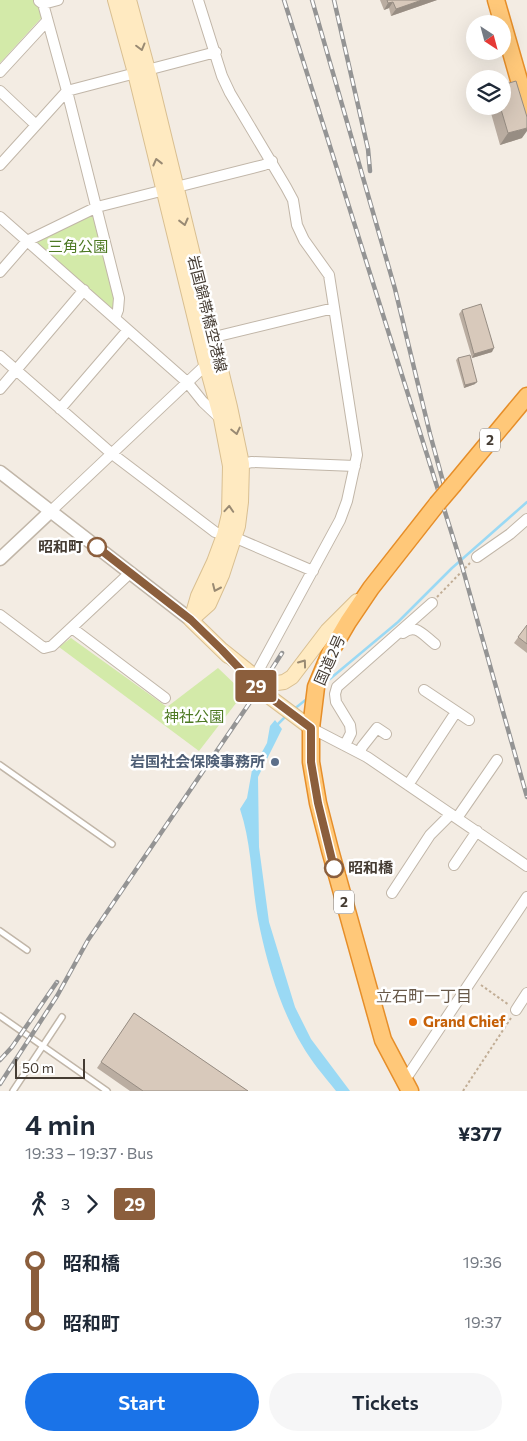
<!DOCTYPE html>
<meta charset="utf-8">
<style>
body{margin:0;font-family:Commissioner,"Noto Sans JP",sans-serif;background:#f6f6f7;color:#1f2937;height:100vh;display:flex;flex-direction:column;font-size:19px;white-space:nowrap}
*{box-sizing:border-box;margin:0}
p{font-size:16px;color:#747a83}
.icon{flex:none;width:28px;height:28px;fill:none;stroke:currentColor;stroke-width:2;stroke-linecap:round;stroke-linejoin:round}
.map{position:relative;height:1091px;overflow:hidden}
.sheet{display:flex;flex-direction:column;background:#fff;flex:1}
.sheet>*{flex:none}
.badge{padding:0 10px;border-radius:4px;font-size:18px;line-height:32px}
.needle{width:32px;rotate:144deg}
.fabs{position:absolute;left:466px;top:15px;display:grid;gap:10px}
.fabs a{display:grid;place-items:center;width:45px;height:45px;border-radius:50%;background:#fff;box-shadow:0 5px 20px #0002;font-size:25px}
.scale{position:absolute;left:15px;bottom:12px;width:70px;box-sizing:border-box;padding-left:5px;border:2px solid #453c33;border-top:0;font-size:14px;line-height:18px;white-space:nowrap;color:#453c33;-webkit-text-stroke:4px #fff;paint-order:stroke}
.map>.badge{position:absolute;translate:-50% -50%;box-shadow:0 0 0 2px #fff}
.legs{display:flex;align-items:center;gap:8px;height:55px;padding:0 25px;font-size:16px}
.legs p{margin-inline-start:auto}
.headline{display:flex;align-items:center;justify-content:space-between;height:85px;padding:0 25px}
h1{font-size:28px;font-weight:600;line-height:38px}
.primary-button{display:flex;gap:10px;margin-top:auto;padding:10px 25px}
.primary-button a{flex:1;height:58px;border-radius:30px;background:#1a73e8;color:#fff;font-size:20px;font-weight:600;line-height:58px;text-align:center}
.primary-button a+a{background:#f6f6f7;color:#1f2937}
ul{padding:0 25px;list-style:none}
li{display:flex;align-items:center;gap:18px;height:60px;font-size:19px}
li i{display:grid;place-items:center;width:8px;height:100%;margin:0 6px;background:currentColor}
li i::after{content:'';width:12px;height:12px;margin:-6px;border:4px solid;border-radius:50%;background:#fff}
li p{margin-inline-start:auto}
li:first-child i{background:linear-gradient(#0000 50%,currentColor 0)}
li:last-child i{background:linear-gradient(currentColor 50%,#0000 0)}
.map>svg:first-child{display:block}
</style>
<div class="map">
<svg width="527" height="1091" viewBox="0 0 527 1091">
<rect width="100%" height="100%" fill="#f3ece3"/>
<path fill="#d3eaa9" d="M0 0H34L41 7 43 16 0 63Z
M97 207 119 298 113 316 27 241Z
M71 638 167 707 218 668 240 689V698L199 751 59 647Z"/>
<path fill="#9ad9f4" d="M275 720 282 729 258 777 259 847 269 922 295 1007 311 1039 350 1091H336C324 1076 311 1061 302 1045 282 1012 268 967 260 929 251 889 253 848 240 809L247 798 252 770 267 743 270 726Z"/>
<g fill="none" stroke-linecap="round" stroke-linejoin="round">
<path stroke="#9ad9f4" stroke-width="2.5" d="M325 683 398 622 452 568 527 502
M293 710 308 698
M277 725 287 715"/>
<g stroke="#c1b6a8" stroke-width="8">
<path id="service" d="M0 765 112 844
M0 931 27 950
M0 1016 107 1091
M13 1091 62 1017"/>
</g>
<g stroke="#c1b6a8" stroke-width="12">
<path id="minor" d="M42 0 67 91 119 298 118 310 115 318
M198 0 222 76 230 93 286 187 293 200 297 225 304 240 329 275 357 455 347 501 340 520 252 682
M39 1 43 4 58 0
M0 72 47 21
M0 91 36 125
M0 165 67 91 216 52
M0 217 187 382 203 402 221 419
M0 272 27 241 97 207 264 165 272 161
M206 339 334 308
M0 356 111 453 215 532 236 538 313 571
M0 389 84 290
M60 409 128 330
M236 465 252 462 355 466
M51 511 210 361
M477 557 510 534 527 519
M0 615 44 648 52 646 131 572
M72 628 165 698
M403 633C416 623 423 635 435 644
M424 690 469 720
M311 728 367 757 527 866
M345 745 351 733 350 725 336 702 335 694 337 687 432 603
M360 753 362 747 377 728 386 734
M408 785 456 712
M457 818 497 760
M454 865 477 831
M392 893 430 835 451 814
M516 1010 527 993
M403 1079 409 1074 527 897"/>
</g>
<g stroke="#c1b6a8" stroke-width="15">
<path id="tertiary" d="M0 472 191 620
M0 559 51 511"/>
</g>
<g stroke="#d9bf91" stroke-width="16">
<path id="secondary" d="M115 0 135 73 206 364 221 419 230 466 229 514 224 535 214 562 198 596 191 620
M129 0 148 70 230 407 242 464 241 502 238 526 222 575 209 604 191 620
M191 620 228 656
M222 650 263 683 270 684 284 682 292 677 327 631 357 601
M251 681 259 689 311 728"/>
</g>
<g stroke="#e68e29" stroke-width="19">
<path id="trunk" d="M496 0 527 108
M454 484 527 396
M410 1091 383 1040 330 850 318 803 311 762V728L316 687 331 651 348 622 371 588 437 504"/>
</g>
<path stroke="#c1ad95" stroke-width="2" stroke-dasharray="2.5 2.5" stroke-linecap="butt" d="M437 597 470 563
M481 985 509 1005
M463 1091 511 1018"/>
<use href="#service" stroke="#fff" stroke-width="5"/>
<use href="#minor" stroke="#fff" stroke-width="10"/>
<use href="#tertiary" stroke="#fff" stroke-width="12"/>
<use href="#secondary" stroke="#ffeac1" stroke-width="14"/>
<use href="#trunk" stroke="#ffc879" stroke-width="16"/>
<g stroke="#949494" stroke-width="4.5">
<path id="rail" d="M284 0 462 566 527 797
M312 0 395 289 430 434 447 496
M334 0 368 149 370 171
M0 1060 12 1047 57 982
M0 1084 57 996 88 940 259 689 282 653"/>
</g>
<use href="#rail" stroke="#fff" stroke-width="2.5" stroke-dasharray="8" stroke-linecap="butt"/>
<g stroke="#e68e29" stroke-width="19" stroke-linecap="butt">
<path id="trunk-bridge" d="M437 504 454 484"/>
</g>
<use href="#trunk-bridge" stroke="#ffc879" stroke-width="16"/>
</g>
<path fill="#baada1" d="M380 0H437L391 16 389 8 384 10Z
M489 106H502L522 138 500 145Z
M462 310 492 352 472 358 459 314Z
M458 358 475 384 464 388 456 360Z
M527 625V653L514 643Z
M134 1013 248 1091H130L97 1068Z"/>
<path fill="#978d83" d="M422 0H437L391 16 396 9Z
M393 2 389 8 384 10 388 3Z
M527 128V131L522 138 500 145 508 133Z
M494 348 492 352 472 358 474 354Z
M477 382 475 384 464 388 465 385Z"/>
<path fill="#d8c9bb" stroke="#978d83" d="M387 0H422L396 9 393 2 388 3Z
M516 81 527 117V128L508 133 500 106H502V85Z
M481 304 494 348 474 354 462 310Z
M470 355 477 382 465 385 458 358Z
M527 625V644L518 637Z
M134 1013 248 1091H143L101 1062Z"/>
<defs><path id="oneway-chevron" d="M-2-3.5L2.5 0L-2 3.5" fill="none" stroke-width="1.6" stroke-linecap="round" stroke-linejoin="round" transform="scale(1.25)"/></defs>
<g stroke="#998a73">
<use href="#oneway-chevron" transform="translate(141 47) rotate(75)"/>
<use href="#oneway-chevron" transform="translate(157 162) rotate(-104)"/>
<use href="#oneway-chevron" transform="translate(184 222) rotate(76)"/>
<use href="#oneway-chevron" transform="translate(236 431) rotate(77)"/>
<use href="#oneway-chevron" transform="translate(229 509) rotate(-86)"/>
<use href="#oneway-chevron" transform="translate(216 588) rotate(114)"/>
<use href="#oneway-chevron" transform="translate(303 663) rotate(-54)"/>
</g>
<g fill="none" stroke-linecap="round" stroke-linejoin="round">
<g stroke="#fff" stroke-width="11">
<path id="line-1" d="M97 547 191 620 222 650 259 689 311 728V762L318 803 334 868"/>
</g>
<use href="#line-1" stroke="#8b5e3c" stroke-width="8"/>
</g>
<g fill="#fff" stroke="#8b5e3c" stroke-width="2.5">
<circle cx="97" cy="547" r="9"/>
<circle cx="334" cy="868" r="9"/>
</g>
<circle fill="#5c6f8a" stroke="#fff" stroke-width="2" cx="275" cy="762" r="5"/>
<circle fill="#e8710a" stroke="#fff" stroke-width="2" cx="413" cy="1022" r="5"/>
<g text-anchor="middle" stroke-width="5" stroke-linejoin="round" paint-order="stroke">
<g fill="#fff" stroke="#7d7670" stroke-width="1">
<rect x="480" y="428.5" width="20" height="23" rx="4"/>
<rect x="334" y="890.5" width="20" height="23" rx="4"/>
</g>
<g font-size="14" font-weight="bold" fill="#453c33">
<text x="490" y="445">2</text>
<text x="344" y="907">2</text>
</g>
<g font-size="15" fill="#4d7923" stroke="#fff">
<text x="78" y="252">三角公園</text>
<text x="194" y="722">神社公園</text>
</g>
<g font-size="15" fill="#453c33" stroke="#fff">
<text transform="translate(207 314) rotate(76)" y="5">岩国錦帯橋空港線</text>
<text transform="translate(330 660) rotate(-66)" y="5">国道2号</text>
</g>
<g font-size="15" font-weight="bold" fill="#453c33" stroke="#fff" text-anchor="end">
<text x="83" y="552">昭和町</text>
<text x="348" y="873" text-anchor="start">昭和橋</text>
</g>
<g font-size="15" font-weight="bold" fill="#4e5e75" stroke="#fff" text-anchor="end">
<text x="265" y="767">岩国社会保険事務所</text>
</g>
<g font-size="15" font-weight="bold" fill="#c56008" stroke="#fff" text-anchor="start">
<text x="423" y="1027">Grand Chief</text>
</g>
<g font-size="16" fill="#685949" stroke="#fff">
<text x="424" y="1002">立石町一丁目</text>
</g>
</g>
</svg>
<div class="fabs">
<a><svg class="needle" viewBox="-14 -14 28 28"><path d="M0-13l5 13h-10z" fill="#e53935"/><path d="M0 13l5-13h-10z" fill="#747a83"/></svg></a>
<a><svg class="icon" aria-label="layers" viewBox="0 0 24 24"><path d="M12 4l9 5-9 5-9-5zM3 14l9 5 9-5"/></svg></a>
</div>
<div class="scale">50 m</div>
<b class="badge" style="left:256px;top:686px;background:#8b5e3c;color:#fff">29</b>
</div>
<section class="sheet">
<div class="headline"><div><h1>4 min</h1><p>19:33 – 19:37 · Bus</p></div><b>¥377</b></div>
<div class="legs"><svg class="icon" aria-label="walk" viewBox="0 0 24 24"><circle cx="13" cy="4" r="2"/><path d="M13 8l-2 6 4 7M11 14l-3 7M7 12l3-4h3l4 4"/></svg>3<svg class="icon" aria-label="forward" viewBox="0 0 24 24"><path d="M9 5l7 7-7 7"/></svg><b class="badge" style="background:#8b5e3c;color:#fff">29</b></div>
<ul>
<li><i style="color:#8b5e3c"></i><b>昭和橋</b><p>19:36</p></li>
<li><i style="color:#8b5e3c"></i><b>昭和町</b><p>19:37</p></li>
</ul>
<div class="primary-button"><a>Start</a><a>Tickets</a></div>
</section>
